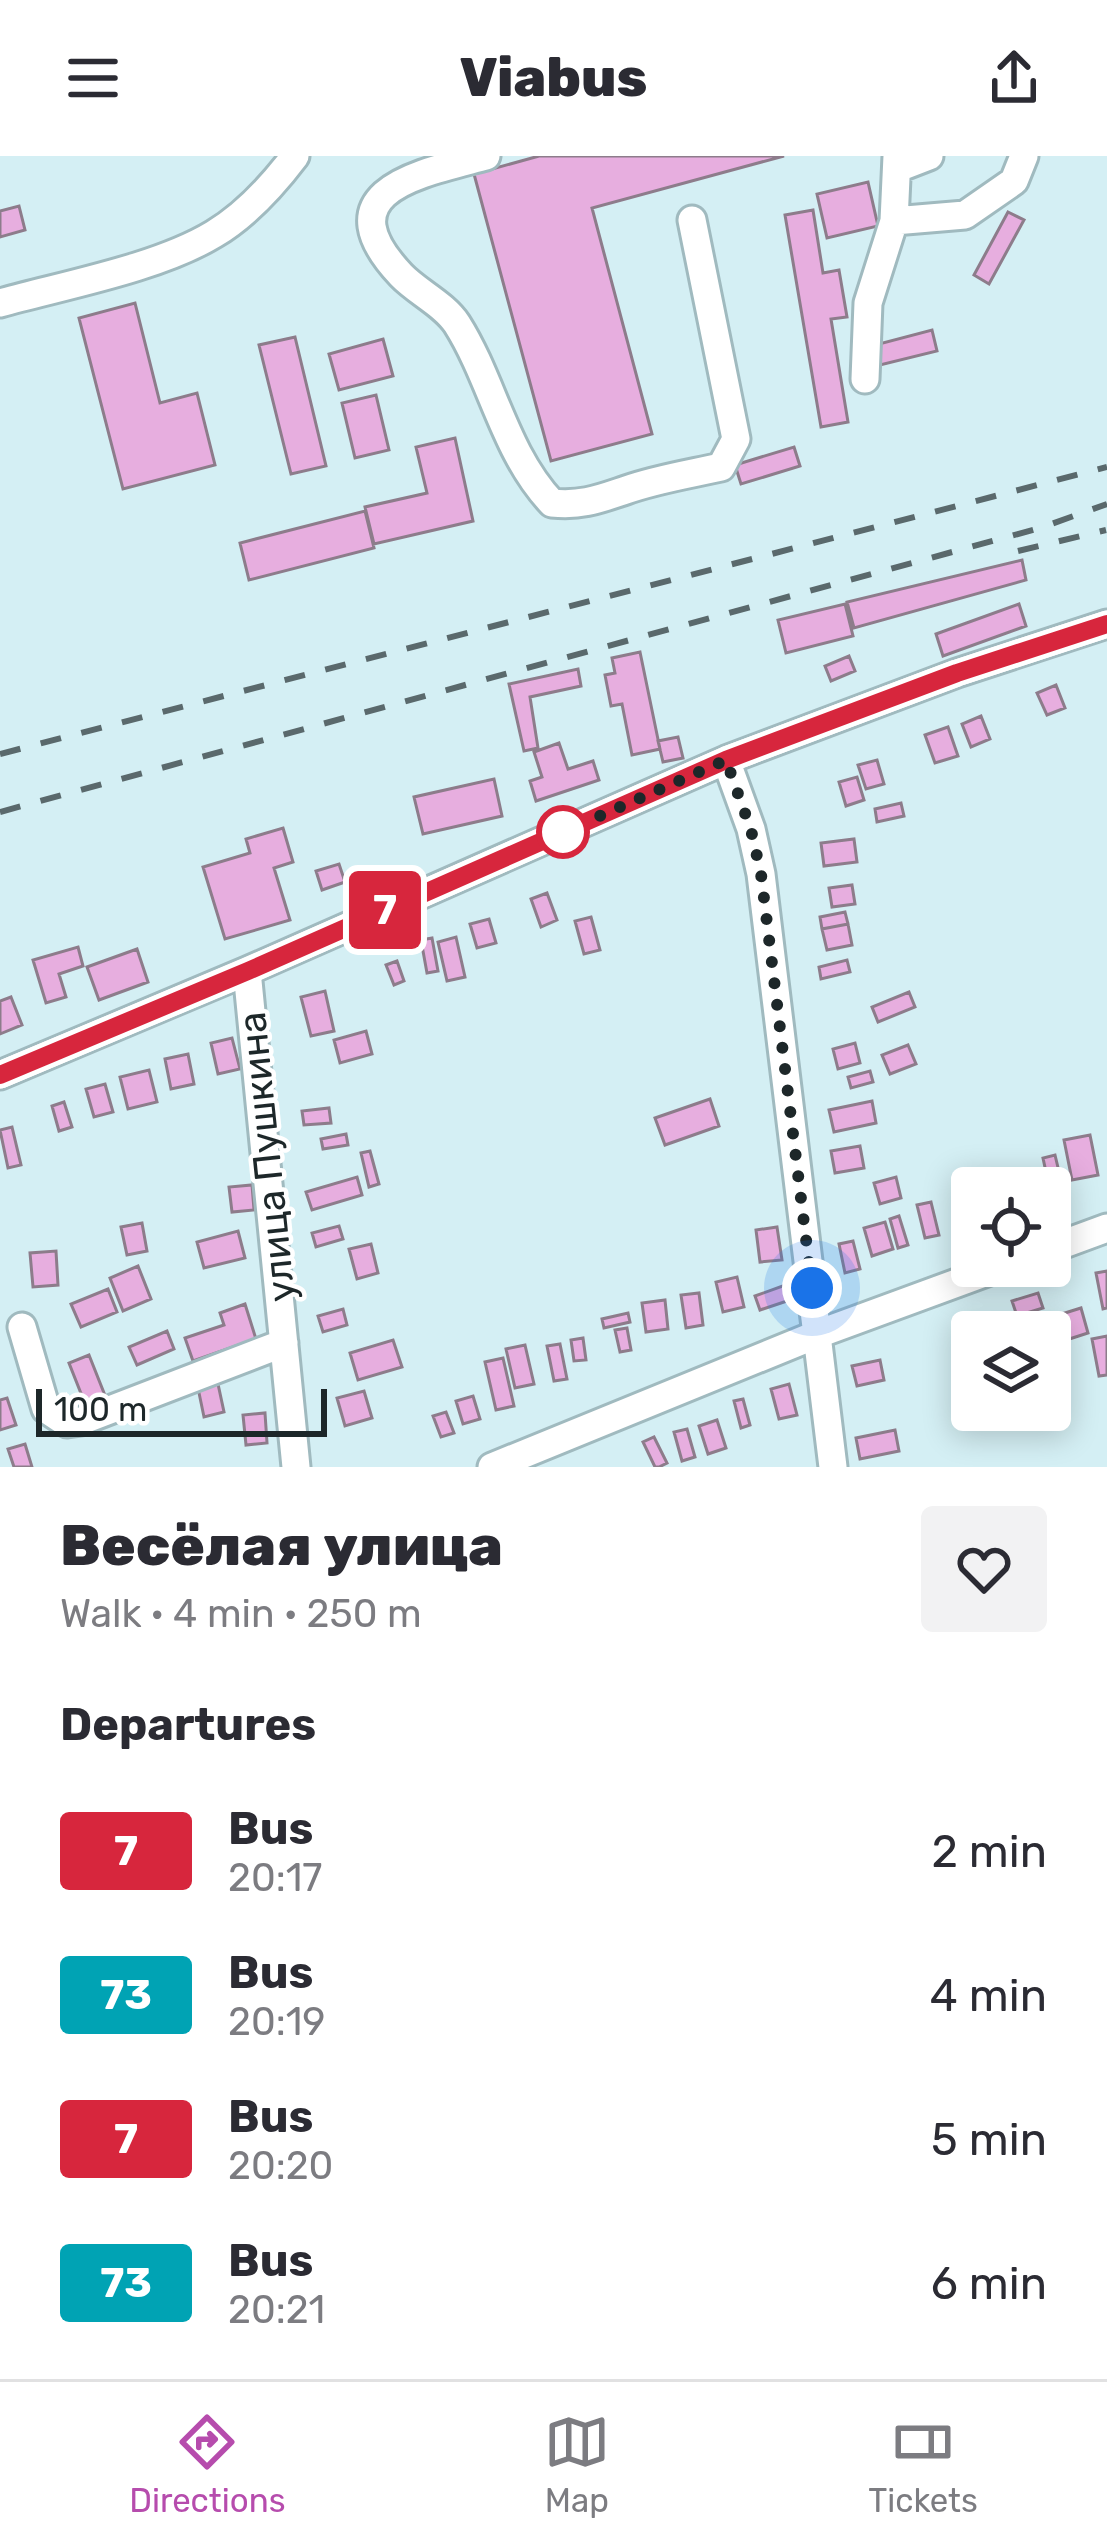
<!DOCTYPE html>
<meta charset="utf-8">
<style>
body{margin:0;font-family:Rubik,sans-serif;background:#f2f2f3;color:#2b2b33;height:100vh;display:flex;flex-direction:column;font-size:45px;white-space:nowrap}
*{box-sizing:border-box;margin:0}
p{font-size:39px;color:#7c7c81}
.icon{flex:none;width:66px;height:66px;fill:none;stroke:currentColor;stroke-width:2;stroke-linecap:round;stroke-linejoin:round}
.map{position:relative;height:1311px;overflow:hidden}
.drawer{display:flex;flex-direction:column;background:#fff;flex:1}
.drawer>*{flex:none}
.badge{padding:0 24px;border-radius:9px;font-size:42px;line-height:78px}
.fabs{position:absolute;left:951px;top:1011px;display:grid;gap:24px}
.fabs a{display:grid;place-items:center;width:120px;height:120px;border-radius:12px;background:#fff;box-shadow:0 6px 30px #0003;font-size:60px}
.scale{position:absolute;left:36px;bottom:30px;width:291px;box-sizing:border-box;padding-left:12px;border:6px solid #1d2729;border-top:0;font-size:33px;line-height:42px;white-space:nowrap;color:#1d2729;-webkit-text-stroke:9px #fff;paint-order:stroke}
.you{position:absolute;width:60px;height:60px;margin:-30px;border:9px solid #fff;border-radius:50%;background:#1a73e8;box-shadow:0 0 0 18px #1a73e833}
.map>.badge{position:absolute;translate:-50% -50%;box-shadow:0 0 0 6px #fff}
h2{padding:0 60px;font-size:45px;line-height:108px}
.round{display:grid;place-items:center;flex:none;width:126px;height:126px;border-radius:12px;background:#f2f2f3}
.summary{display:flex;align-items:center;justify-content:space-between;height:204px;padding:0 60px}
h1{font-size:57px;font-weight:800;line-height:90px}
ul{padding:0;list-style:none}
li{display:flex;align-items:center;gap:36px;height:144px;padding:0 60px}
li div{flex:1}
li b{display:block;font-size:45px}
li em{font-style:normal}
li .badge{min-width:132px;font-weight:700;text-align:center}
header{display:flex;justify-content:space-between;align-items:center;height:156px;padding:0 60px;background:#fff;font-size:54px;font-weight:800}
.tabs{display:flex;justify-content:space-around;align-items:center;height:168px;border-top:3px solid #e1e1e2;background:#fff;font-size:33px;color:#7c7c81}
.tabs a{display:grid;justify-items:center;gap:6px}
.tabs .selected{color:#b64cad}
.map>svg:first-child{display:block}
</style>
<header><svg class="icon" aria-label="menu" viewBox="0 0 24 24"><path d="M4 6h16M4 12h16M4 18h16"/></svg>Viabus<svg class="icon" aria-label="share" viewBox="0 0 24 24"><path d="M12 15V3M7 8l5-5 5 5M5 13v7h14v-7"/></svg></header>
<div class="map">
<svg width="1107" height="1311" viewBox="0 0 1107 1311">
<rect width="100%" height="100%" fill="#d4eff4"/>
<path fill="#e7aedf" stroke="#8d7c8b" stroke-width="3" d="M539 0H784L592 52 652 278 551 305 474 18Z
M868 26 878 70 827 82 817 38Z
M19 50 25 74 0 81V55Z
M813 54 823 117 839 114 847 161 831 163 848 266 821 271 785 59Z
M1008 56 1024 64 989 128 974 119Z
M135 147 160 247 197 237 215 309 123 333 79 162Z
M932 174 937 195 880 209 875 189Z
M295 181 326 310 291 318 259 189Z
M383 183 393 220 339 234 329 198Z
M376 239 389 294 355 302 342 247Z
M455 282 473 365 374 388 365 351 427 337 416 291Z
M794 291 800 310 741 328 735 309Z
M365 355 374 392 249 424 240 387Z
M1022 404 1026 424 854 472 847 446Z
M845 448 853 480 786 497 778 464Z
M1019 448 1026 470 943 500 936 478Z
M640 496 660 593 632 599 622 548 611 550 605 519 615 517 612 502Z
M849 500 855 515 831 525 825 510Z
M578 513 581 530 530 541 538 592 524 595 509 528Z
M1056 529 1065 552 1047 559 1037 537Z
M981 560 990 583 971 591 962 568Z
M948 571 958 600 935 607 925 579Z
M678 581 683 602 663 606 658 585Z
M559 587 568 613 593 605 599 624 536 645 530 625 542 621 534 596Z
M877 604 884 628 866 633 858 609Z
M857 621 864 644 846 650 839 626Z
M494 623 502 660 423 678 414 641Z
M901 647 904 660 877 666 875 653Z
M283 672 293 706 274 712 290 764 225 783 203 711 250 697 246 683Z
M854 683 857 706 824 710 821 687Z
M339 708 345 726 322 734 316 715Z
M852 729 855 748 832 751 829 732Z
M547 737 557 764 541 771 531 743Z
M845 756 848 768 822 773 820 761Z
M591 761 600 794 584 798 575 765Z
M489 763 496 787 477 792 470 768Z
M848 768 852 789 827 794 822 773Z
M456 781 465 821 447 825 438 786Z
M432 782 438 815 427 817 421 784Z
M78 791 83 810 59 818 66 841 46 847 33 804Z
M137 793 148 826 99 844 87 811Z
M847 804 850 816 821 823 819 811Z
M397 805 404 825 394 829 386 809Z
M325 835 334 875 311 880 301 841Z
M909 836 915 851 878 866 872 851Z
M11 841 22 869 0 878V845Z
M366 875 372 898 340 907 334 884Z
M232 882 240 913 218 918 211 887Z
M855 887 860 907 838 913 833 893Z
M908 889 916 908 890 918 882 899Z
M188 898 194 928 171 933 165 903Z
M149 914 157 946 128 953 120 921Z
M870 915 873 926 851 932 848 921Z
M105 928 113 956 94 961 86 933Z
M710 943 719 970 665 989 655 962Z
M872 945 876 967 834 976 829 954Z
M64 946 72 971 59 975 52 950Z
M329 952 331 967 304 969 302 955Z
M12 971 21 1009 8 1012 0 974Z
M346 978 348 989 323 993 321 983Z
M1090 979 1098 1019 1072 1024 1064 984Z
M860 990 864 1012 835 1017 831 995Z
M370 995 379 1028 369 1031 361 997Z
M1055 999 1065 1041 1052 1044 1043 1002Z
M357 1021 362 1039 312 1054 306 1036Z
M896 1021 901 1042 880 1048 874 1027Z
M252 1029 254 1054 232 1056 229 1031Z
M931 1046 939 1079 925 1082 917 1049Z
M899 1060 908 1089 898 1092 890 1063Z
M885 1066 893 1093 872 1100 864 1072Z
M142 1067 147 1095 127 1099 121 1071Z
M339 1070 343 1083 316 1091 312 1077Z
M777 1071 782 1104 760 1106 756 1074Z
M238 1075 245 1102 204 1112 197 1086Z
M853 1085 860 1113 845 1117 839 1088Z
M371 1088 378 1117 357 1123 349 1093Z
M56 1095 58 1129 33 1131 30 1097Z
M138 1110 151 1143 123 1155 110 1122Z
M1107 1115V1152L1103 1153 1096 1117Z
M737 1121 744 1151 723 1156 716 1126Z
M791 1127 796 1142 760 1154 755 1140Z
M108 1133 117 1156 81 1171 71 1148Z
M699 1137 703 1169 686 1172 681 1139Z
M1038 1137 1043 1152 1017 1160 1012 1145Z
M665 1144 668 1173 646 1176 642 1147Z
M245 1148 256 1183 193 1205 185 1182 224 1169 220 1157Z
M1081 1152 1088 1177 1060 1186 1052 1161Z
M343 1153 347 1169 323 1176 318 1160Z
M628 1157 630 1166 604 1172 602 1163Z
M627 1172 631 1194 620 1196 615 1174Z
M167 1175 174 1193 137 1209 129 1191Z
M1107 1180V1219L1099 1220 1092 1183Z
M583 1182 586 1204 574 1205 571 1184Z
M393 1184 402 1211 358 1224 350 1197Z
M560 1188 567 1223 554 1225 547 1190Z
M525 1189 534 1228 515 1232 506 1193Z
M89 1199 104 1237 84 1245 69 1207Z
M503 1202 514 1250 496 1254 485 1206Z
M880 1204 884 1224 857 1230 852 1210Z
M218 1228 224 1256 204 1261 198 1232Z
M789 1228 797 1259 779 1263 771 1233Z
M364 1235 372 1262 345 1270 337 1242Z
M473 1240 480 1263 463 1268 456 1245Z
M7 1242 16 1269 0 1274V1244Z
M743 1243 750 1269 741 1272 734 1245Z
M446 1256 454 1277 441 1281 433 1260Z
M265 1257 267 1287 246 1289 243 1259Z
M717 1264 726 1292 708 1298 699 1270Z
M687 1273 695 1301 682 1305 674 1276Z
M895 1274 899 1295 860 1303 856 1282Z
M654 1281 667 1307 659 1311H655L643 1286Z
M25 1288 32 1311H14L8 1293Z"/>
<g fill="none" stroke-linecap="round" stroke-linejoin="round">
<g stroke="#a0babf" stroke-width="33">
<path id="minor" d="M486 0C423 17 321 34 401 119 417 136 444 148 457 168 493 225 504 296 552 347 582 350 599 343 626 334 657 323 690 318 721 311L736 283 692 64
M898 12 929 0
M894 65 965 59 1014 25 1024 0
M0 147C65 129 158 112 214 78 246 59 273 29 295 0
M865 223 868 147 894 65 897 0
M726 604 751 673 761 718 833 1311
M247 815 296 1311
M0 919 247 815 726 604 957 517 1107 468
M1050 1093 1107 1072
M22 1171 46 1253 67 1267 81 1265 284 1187
M492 1311 818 1178 1003 1110"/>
</g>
<use href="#minor" stroke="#fff" stroke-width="27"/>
<path stroke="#5a696c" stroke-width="6" stroke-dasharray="21 21" stroke-linecap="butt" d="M1018 395 1106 374
M0 598 1107 311
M0 656 1040 372 1107 348"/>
</g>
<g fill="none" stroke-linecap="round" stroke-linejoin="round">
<g stroke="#fff" stroke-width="27">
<path id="line" d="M0 919 248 815 726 604 957 517 1107 468"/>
</g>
<use href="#line" stroke="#d7263d" stroke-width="18"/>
<path stroke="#1d2729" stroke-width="12" stroke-dasharray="0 21.6" d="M563 676 552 681 726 604 751 674 761 718 812 1132"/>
</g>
<circle fill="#fff" stroke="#d7263d" stroke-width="6" cx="563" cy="676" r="24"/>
<g text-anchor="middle" stroke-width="9" stroke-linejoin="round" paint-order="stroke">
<g font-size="39" fill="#1d2729" stroke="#fff">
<text transform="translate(266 1001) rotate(-96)" y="14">улица Пушкина</text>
</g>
</g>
</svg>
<div class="fabs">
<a><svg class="icon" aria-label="locate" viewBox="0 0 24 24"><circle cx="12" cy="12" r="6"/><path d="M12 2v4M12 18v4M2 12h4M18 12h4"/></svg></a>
<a><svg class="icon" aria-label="layers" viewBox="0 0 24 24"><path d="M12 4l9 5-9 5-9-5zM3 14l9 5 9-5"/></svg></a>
</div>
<div class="scale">100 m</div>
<div class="you" style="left:812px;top:1132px"></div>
<b class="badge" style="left:385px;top:754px;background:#d7263d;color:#fff">7</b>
</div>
<section class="drawer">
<div class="summary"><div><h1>Весёлая улица</h1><p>Walk · 4 min · 250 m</p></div><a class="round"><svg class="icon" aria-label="heart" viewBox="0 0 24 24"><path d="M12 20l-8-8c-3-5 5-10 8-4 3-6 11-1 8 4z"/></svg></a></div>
<h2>Departures</h2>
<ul>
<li><span class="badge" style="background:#d7263d;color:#fff">7</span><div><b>Bus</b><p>20:17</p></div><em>2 min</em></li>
<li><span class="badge" style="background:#00a3b4;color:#fff">73</span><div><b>Bus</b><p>20:19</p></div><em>4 min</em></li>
<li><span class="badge" style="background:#d7263d;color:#fff">7</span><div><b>Bus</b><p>20:20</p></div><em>5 min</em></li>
<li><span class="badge" style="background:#00a3b4;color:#fff">73</span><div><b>Bus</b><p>20:21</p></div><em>6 min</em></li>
</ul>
</section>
<nav class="tabs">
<a class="selected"><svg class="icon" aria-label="directions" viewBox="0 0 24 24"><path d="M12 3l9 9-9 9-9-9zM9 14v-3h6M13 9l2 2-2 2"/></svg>Directions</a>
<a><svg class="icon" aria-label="map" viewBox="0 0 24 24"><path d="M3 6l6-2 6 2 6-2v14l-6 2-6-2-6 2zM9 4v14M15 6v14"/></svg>Map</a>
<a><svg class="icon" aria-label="tickets" viewBox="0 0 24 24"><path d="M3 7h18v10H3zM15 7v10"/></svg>Tickets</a>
</nav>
